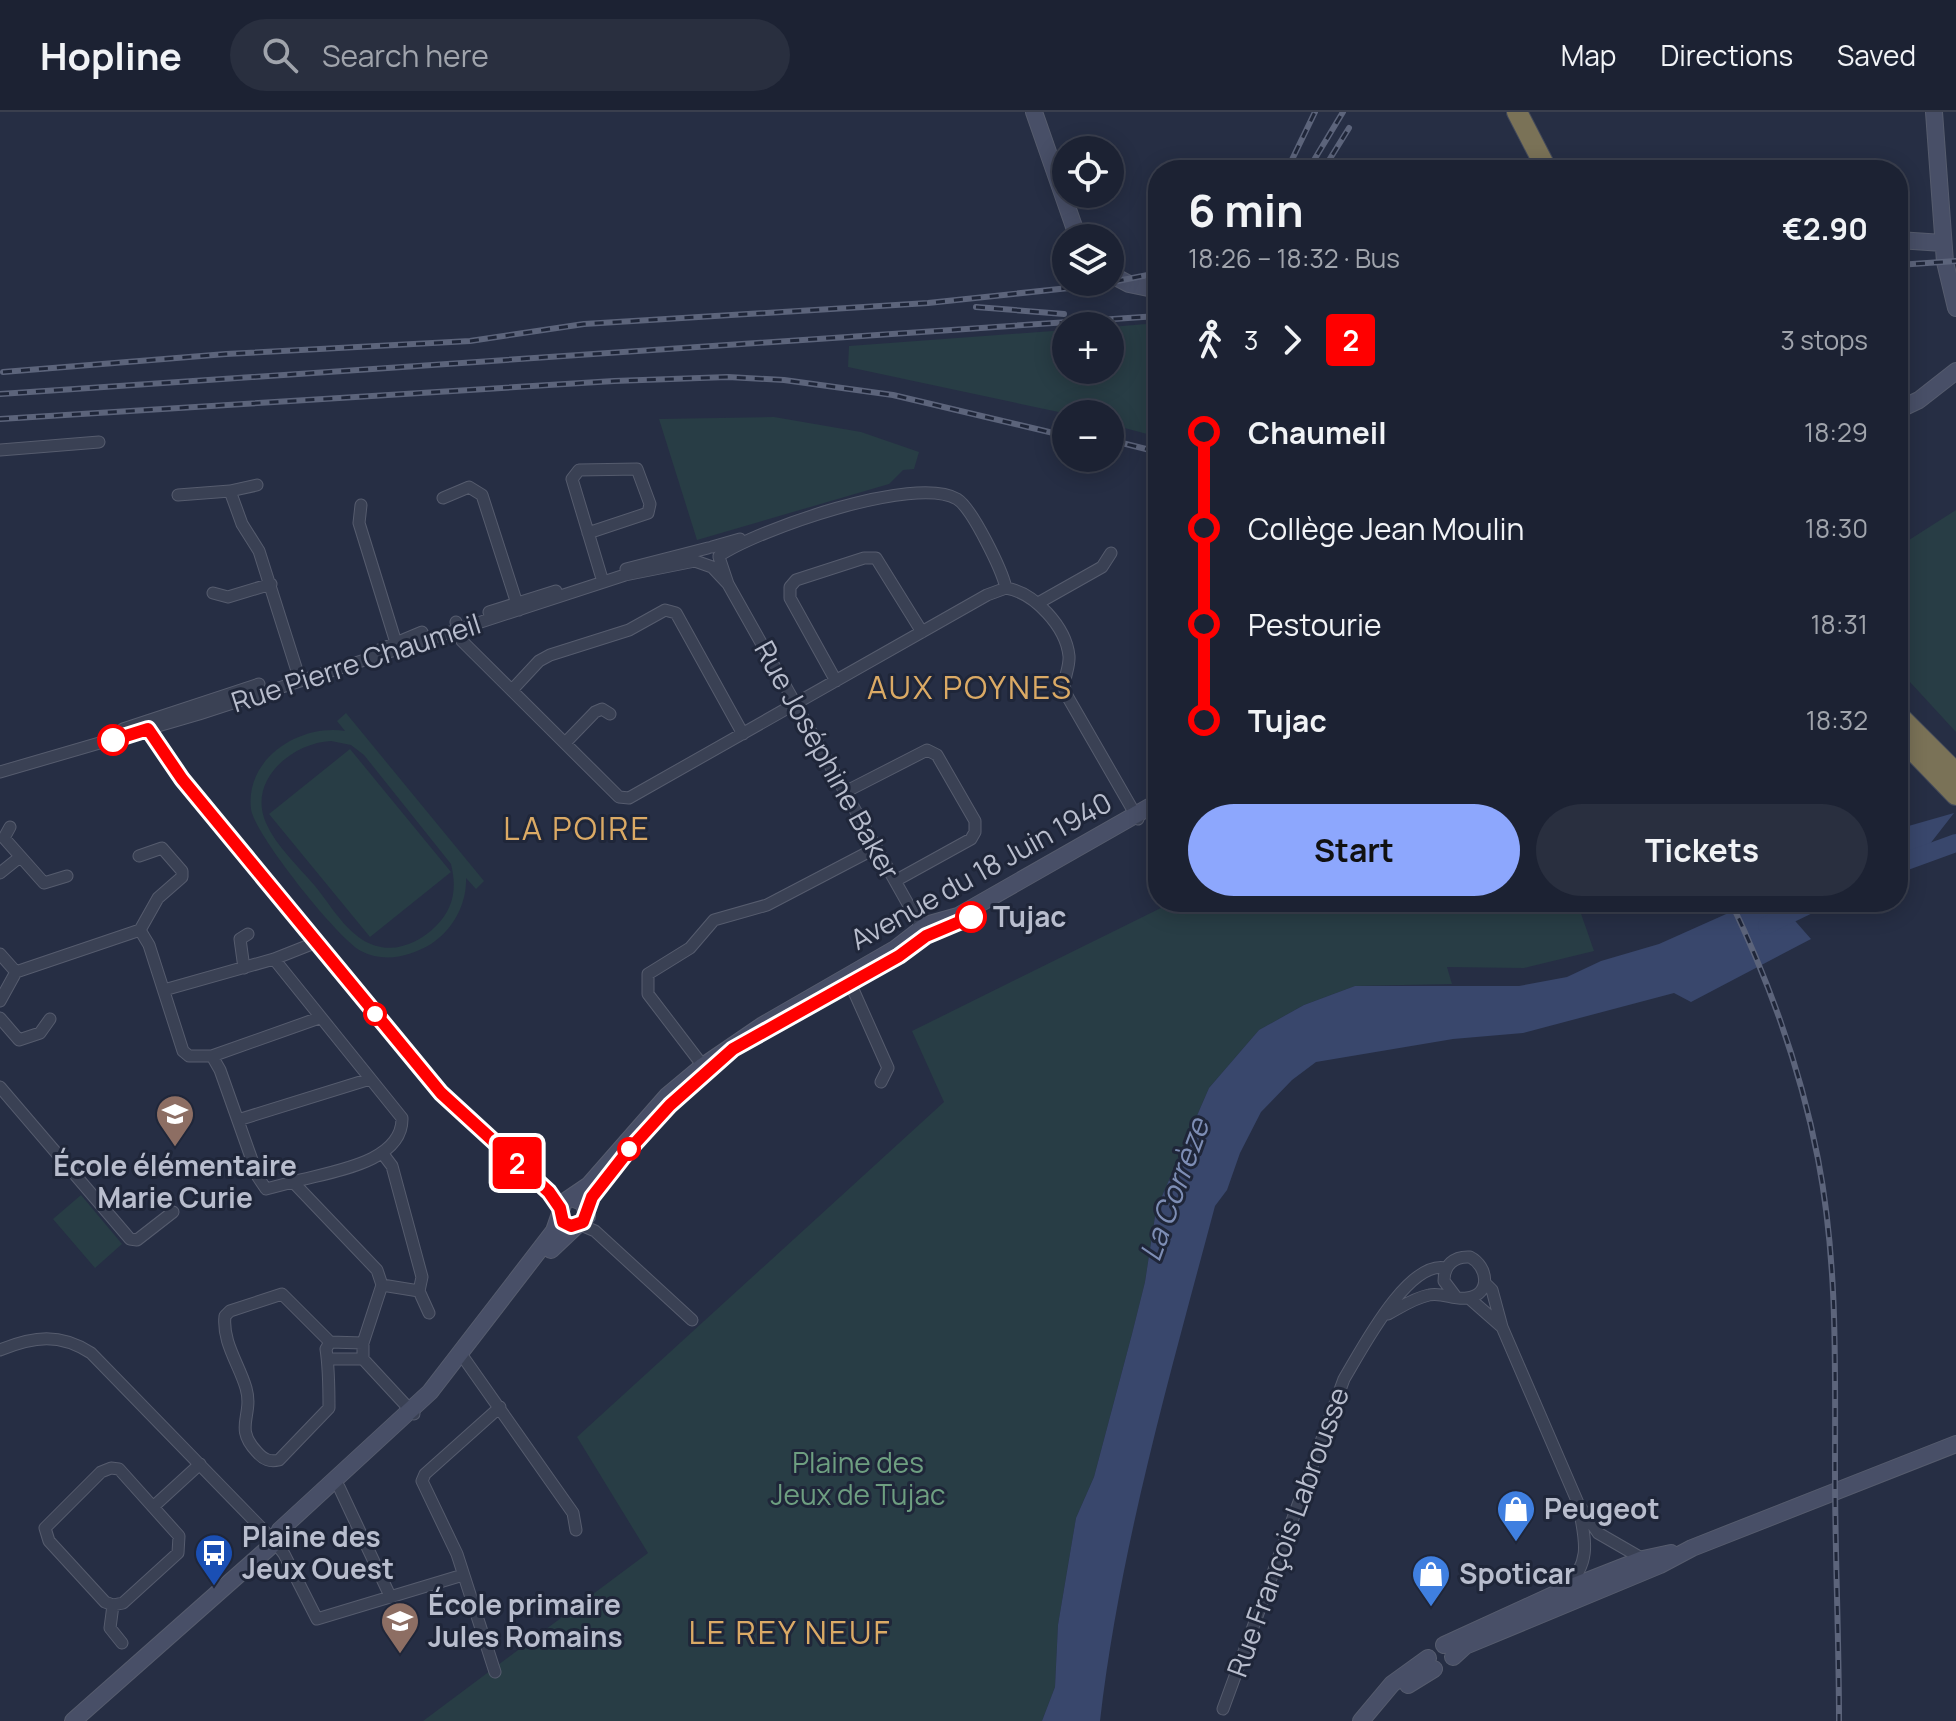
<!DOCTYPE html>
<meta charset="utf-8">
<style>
body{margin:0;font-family:Manrope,sans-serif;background:#292f3f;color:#f1f3f6;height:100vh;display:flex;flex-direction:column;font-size:30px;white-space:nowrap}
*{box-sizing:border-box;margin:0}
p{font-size:26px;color:#a0a4ac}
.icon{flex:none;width:44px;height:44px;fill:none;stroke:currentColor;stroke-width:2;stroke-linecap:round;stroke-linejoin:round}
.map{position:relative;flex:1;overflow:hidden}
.details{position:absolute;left:1148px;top:48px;width:760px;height:752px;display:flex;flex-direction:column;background:#1c2233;border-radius:32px;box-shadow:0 4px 20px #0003,0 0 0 2px #3a3f4e}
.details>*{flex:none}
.badge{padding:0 16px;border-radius:6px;font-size:28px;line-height:52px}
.buttons{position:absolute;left:1052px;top:24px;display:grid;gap:16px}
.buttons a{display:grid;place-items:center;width:72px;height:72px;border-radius:50%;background:#1c2233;box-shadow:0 4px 20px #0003,0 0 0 2px #3a3f4e;font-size:40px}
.map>.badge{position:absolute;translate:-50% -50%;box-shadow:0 0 0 4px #fff}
.legs{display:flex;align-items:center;gap:12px;height:88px;padding:0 40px;font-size:26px}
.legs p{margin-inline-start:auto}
.headline{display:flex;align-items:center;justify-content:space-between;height:136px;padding:0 40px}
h1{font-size:44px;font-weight:700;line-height:60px}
.button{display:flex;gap:16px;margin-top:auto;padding:16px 40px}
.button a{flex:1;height:92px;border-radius:48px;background:#8da7fd;color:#111;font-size:32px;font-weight:700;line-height:92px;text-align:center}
.button a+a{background:#292f3f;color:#f1f3f6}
ul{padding:0 40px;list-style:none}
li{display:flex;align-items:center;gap:28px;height:96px;font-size:30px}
li i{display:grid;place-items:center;width:12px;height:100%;margin:0 10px;background:currentColor}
li i::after{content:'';width:20px;height:20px;margin:-10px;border:6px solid;border-radius:50%;background:#1c2233}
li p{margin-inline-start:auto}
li:first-child i{background:linear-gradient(#0000 50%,currentColor 0)}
li:last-child i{background:linear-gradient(currentColor 50%,#0000 0)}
header{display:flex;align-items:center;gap:48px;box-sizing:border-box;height:112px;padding:0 40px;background:#1c2233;border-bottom:2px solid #3a3f4e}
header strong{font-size:38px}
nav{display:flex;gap:44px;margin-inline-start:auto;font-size:28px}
.search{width:560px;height:72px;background:#292f3f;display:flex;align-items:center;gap:20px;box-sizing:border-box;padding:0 28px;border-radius:44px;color:#a0a4ac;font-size:30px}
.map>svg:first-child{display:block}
</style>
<header>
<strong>Hopline</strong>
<div class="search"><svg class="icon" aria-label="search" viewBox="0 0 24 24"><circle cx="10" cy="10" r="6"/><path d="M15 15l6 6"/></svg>Search here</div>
<nav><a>Map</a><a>Directions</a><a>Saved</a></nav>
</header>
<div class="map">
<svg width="1956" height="1609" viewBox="0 0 1956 1609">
<rect width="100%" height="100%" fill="#262e44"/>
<path fill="#283d45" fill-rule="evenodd" d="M1158 211V325L1110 312V302H1068L848 255 849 234 1066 218V258H1110V215Z
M774 305 861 320 919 340 914 357 903 358 889 372 697 428 659 307Z
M1956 398V620L1898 557V435Z
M346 601 484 769 476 777 466 766C467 792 453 818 431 832 409 845 384 851 361 839 339 828 254 722 251 697 245 646 300 612 345 619L337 609ZM331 629 351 633 364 643 451 752C457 776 454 796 436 814 422 828 401 839 381 835 351 830 333 796 315 774 299 755 276 734 266 711 247 668 292 631 331 629Z
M350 637 451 760 370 825 269 702Z
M1173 790H1577L1594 839 1524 856 1447 855 1452 872 1355 874 1304 893 1259 918 1209 976 1156 1098 1145 1170 1132 1222 1094 1365 1076 1406 1058 1513 1055 1575 1042 1609H423L648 1441 577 1325 944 990 912 919Z
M81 1083 122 1132 95 1156 53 1107Z"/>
<path fill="#39476c" d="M1954 701 1919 746 1898 755V717Z
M1753 790H1816L1789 802 1811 827 1691 890 1674 881 1523 921 1453 927 1316 950 1292 968 1261 1000 1240 1041 1227 1078 1215 1094C1170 1263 1120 1435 1100 1609H1042L1055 1575 1058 1513 1076 1406 1094 1365 1132 1222 1145 1170 1156 1098 1209 976 1259 918 1304 893 1355 874H1519L1567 865 1601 849 1659 832Z"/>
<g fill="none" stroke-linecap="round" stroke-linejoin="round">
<path stroke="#39476c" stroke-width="18" d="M1898 752 1956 731
M1767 813 1815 790"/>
<g stroke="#565c6e" stroke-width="13">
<path id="street" d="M0 338 99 330
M230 379 257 373
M178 383 230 379 242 412 259 439 298 562
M443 386 469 375 482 383 519 498
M361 393 359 411 397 534
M588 421 648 401 650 392 637 357 579 358 572 367 603 470
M712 435 740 427
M719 444C757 418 915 362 957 387 972 396 1002 458 1006 476 1035 481 1066 515 1069 544 1070 558 1061 568 1066 582L1138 707
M719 445 728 472 926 824
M626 457 708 436
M213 481 228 485 271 472
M1040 490 1102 455 1111 441
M489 500 556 479
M456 510 462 529 619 685 629 686 987 483 1006 476
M379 538 422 520
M836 569 790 486V475L796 468 864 446H876L922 520
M512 578 539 549 550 543 629 518 665 498 676 501 743 622
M147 614 174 657 441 981 549 1080 560 1096
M123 617 259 572
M566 630 595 600 602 597 610 602
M0 660 199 602 625 463 695 449 712 455 728 472
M845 680 927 638 937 643 975 709V720L971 727 895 769
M10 715 4 726 44 771 67 764
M139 744 162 736 182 759V765L158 786 140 818
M0 761 20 745
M0 842 16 860
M274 847 402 1006C403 1052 327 1060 293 1070
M244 856 240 827 248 822
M847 864 888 956 881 970
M164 878 274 847 317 830
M0 889 16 860 140 818 149 833 183 939 189 944H212L220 958 258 1065 266 1077 293 1070 377 1158 382 1173 363 1231V1247
M0 906 19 928 40 921 50 907
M212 944 319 906
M703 954 648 882V862L690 836 714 808 767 793 876 736
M0 975 130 1127 137 1128 173 1100
M238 1008 370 967
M383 1042 392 1054 422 1165 419 1179 429 1201
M581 1113 595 1119 692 1208
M1485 1171 1492 1178 1502 1215 1578 1391 1598 1421 1643 1447
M382 1173 419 1179
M282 1182 330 1230 326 1237C328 1250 329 1280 329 1296L279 1348C270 1350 264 1348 257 1340 233 1315 254 1304 246 1276 239 1252 222 1230 225 1204L230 1199Z
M1469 1186 1502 1215
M1388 1202C1401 1195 1414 1186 1429 1183 1442 1180 1454 1188 1467 1186 1492 1183 1488 1154 1470 1145 1454 1144 1444 1153 1444 1169L1456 1185
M330 1230 363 1231
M0 1238C34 1224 60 1221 91 1241L274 1429 284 1442 317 1507 463 1463
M461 1242 573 1401 576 1418
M330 1247H363
M363 1247 414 1302
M111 1356 119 1357 179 1424 178 1441 123 1491 113 1493 105 1490 49 1429 45 1416 101 1360Z
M339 1375 391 1486
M153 1395 200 1352
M1566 1476C1592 1449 1585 1428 1579 1396
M113 1493 110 1516 122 1531
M495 1560 457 1442 422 1369 425 1362 500 1295
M1223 1597 1344 1267C1361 1239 1408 1147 1446 1156"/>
</g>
<g stroke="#565c6e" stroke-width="18">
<path id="secondary" d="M1034 0 1078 126
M1934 0 1945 150 1956 196
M1898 128 1943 131
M1110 162 1129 172 1158 178
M1898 298 1919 288 1956 259
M551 1138 587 1104 584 1091 572 1086
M274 1429 280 1418 430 1280 554 1119 564 1090 589 1073 667 984 703 954 763 913 895 837 926 813 958 804 1158 690
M1444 1533 1564 1478 1643 1447 1671 1441
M1453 1545 1465 1534 1660 1453 1692 1436 1956 1332
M1408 1573 1434 1557
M73 1609 281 1425
M1361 1609 1392 1572 1428 1546"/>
</g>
<g stroke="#42495b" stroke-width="22">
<path id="highway" d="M1517 0 1547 58
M1898 603 1956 661
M1898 623 1956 683"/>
</g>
<use href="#street" stroke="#3a4154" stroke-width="11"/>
<use href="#secondary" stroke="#484f67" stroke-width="16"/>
<use href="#highway" stroke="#7a7257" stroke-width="20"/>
<g stroke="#5c647b" stroke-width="6">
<path id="rail" d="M1287 58 1315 0
M1308 58 1343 0
M1323 58 1349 16
M1898 153 1956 149
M976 195 1064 202
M3 260 226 242 470 229 584 212 928 191 1097 173 1158 161
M0 282 1158 204
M0 307 614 269 728 265 784 268 893 283 1066 324
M1110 328 1158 340
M1731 790C1770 872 1801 958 1818 1047 1838 1151 1835 1256 1835 1361 1835 1444 1839 1526 1839 1609"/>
</g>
<use href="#rail" stroke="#1f2639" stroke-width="3" stroke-dasharray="9" stroke-linecap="butt"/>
</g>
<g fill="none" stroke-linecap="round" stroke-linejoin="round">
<g stroke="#fff" stroke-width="18">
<path id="line-1" d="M113 628 148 617 182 667 441 981 549 1080 560 1096 563 1110 571 1114 583 1110 592 1085 628 1039 670 993 733 937 899 844 926 824 971 805"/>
</g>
<use href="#line-1" stroke="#f00" stroke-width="12"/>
</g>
<defs>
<g id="school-pin" transform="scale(2)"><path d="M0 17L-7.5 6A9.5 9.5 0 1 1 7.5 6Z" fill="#8d6e63" stroke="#1f2639"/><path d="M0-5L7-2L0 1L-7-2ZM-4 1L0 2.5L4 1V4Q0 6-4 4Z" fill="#fff"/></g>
<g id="shop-pin" transform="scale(2)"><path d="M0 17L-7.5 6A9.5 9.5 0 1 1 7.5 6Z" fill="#3f7fe0" stroke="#1f2639"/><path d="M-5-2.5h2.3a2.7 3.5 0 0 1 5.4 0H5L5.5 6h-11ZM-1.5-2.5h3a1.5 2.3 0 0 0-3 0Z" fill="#fff"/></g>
<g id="bus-pin" transform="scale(2)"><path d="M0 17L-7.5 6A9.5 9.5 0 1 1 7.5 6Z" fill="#1a4fb4" stroke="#1f2639"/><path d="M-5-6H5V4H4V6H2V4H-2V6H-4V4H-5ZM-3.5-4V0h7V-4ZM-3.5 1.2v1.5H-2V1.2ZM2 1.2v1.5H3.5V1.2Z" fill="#fff"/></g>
</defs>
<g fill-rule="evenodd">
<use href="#school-pin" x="175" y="1002"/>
<use href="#shop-pin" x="1516" y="1397"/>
<use href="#bus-pin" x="214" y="1441"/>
<use href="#shop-pin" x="1431" y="1462"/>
<use href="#school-pin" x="400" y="1509"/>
</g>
<g fill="#fff" stroke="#f00" stroke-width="4">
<circle cx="113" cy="628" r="14"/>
<circle cx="971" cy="805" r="14"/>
<circle cx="375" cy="902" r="10"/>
<circle cx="629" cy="1037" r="10"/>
</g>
<g text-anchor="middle" stroke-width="6" stroke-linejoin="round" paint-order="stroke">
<g font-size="28" fill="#b8bdcd" stroke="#1f2639">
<text transform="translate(356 551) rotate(-18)" y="10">Rue Pierre Chaumeil</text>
<text transform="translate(827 648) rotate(61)" y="10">Rue Joséphine Baker</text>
<text transform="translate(981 759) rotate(-29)" y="10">Avenue du 18 Juin 1940</text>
<text transform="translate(1288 1420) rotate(-70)" y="10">Rue François Labrousse</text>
</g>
<g font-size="28" font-weight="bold" fill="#b8bdcd" stroke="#1f2639" text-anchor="start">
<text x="993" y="815">Tujac</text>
</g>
<g font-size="28" font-weight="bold" fill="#b8bdcd" stroke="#1f2639" text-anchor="start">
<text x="175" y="1064" text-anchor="middle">École élémentaire<tspan x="175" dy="32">Marie Curie</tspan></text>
<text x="1544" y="1407">Peugeot</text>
<text x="242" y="1435">Plaine des<tspan x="242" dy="32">Jeux Ouest</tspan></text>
<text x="1459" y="1472">Spoticar</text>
<text x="428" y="1503">École primaire<tspan x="428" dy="32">Jules Romains</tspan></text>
</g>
<g font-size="28" fill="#6e9f81" stroke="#1f2639">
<text x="858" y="1361">Plaine des<tspan x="858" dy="32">Jeux de Tujac</tspan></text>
</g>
<g font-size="30" font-style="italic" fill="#7e8eb5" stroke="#1f2639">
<text transform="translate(1175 1078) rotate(-70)" y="10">La Corrèze</text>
</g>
<g font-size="32" letter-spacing="2" fill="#dbaa65" stroke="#1f2639">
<text x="970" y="587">AUX POYNES</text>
<text x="577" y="728">LA POIRE</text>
<text x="790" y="1532">LE REY NEUF</text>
</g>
</g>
</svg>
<div class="buttons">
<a><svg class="icon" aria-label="locate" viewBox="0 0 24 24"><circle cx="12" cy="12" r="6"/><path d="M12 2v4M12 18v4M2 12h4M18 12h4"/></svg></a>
<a><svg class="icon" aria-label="layers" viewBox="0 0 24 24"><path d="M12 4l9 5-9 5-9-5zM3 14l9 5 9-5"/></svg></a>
<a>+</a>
<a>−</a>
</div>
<b class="badge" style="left:517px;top:1051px;background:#f00;color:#fff">2</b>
<section class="details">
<div class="headline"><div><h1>6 min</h1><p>18:26 – 18:32 · Bus</p></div><b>€2.90</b></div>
<div class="legs"><svg class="icon" aria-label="walk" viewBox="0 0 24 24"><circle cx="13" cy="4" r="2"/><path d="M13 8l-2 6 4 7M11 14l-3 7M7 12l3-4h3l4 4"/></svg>3<svg class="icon" aria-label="forward" viewBox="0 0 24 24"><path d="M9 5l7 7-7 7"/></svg><b class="badge" style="background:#f00;color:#fff">2</b><p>3 stops</p></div>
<ul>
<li><i style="color:#f00"></i><b>Chaumeil</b><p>18:29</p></li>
<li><i style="color:#f00"></i><span>Collège Jean Moulin</span><p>18:30</p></li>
<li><i style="color:#f00"></i><span>Pestourie</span><p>18:31</p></li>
<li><i style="color:#f00"></i><b>Tujac</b><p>18:32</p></li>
</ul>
<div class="button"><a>Start</a><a>Tickets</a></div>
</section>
</div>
